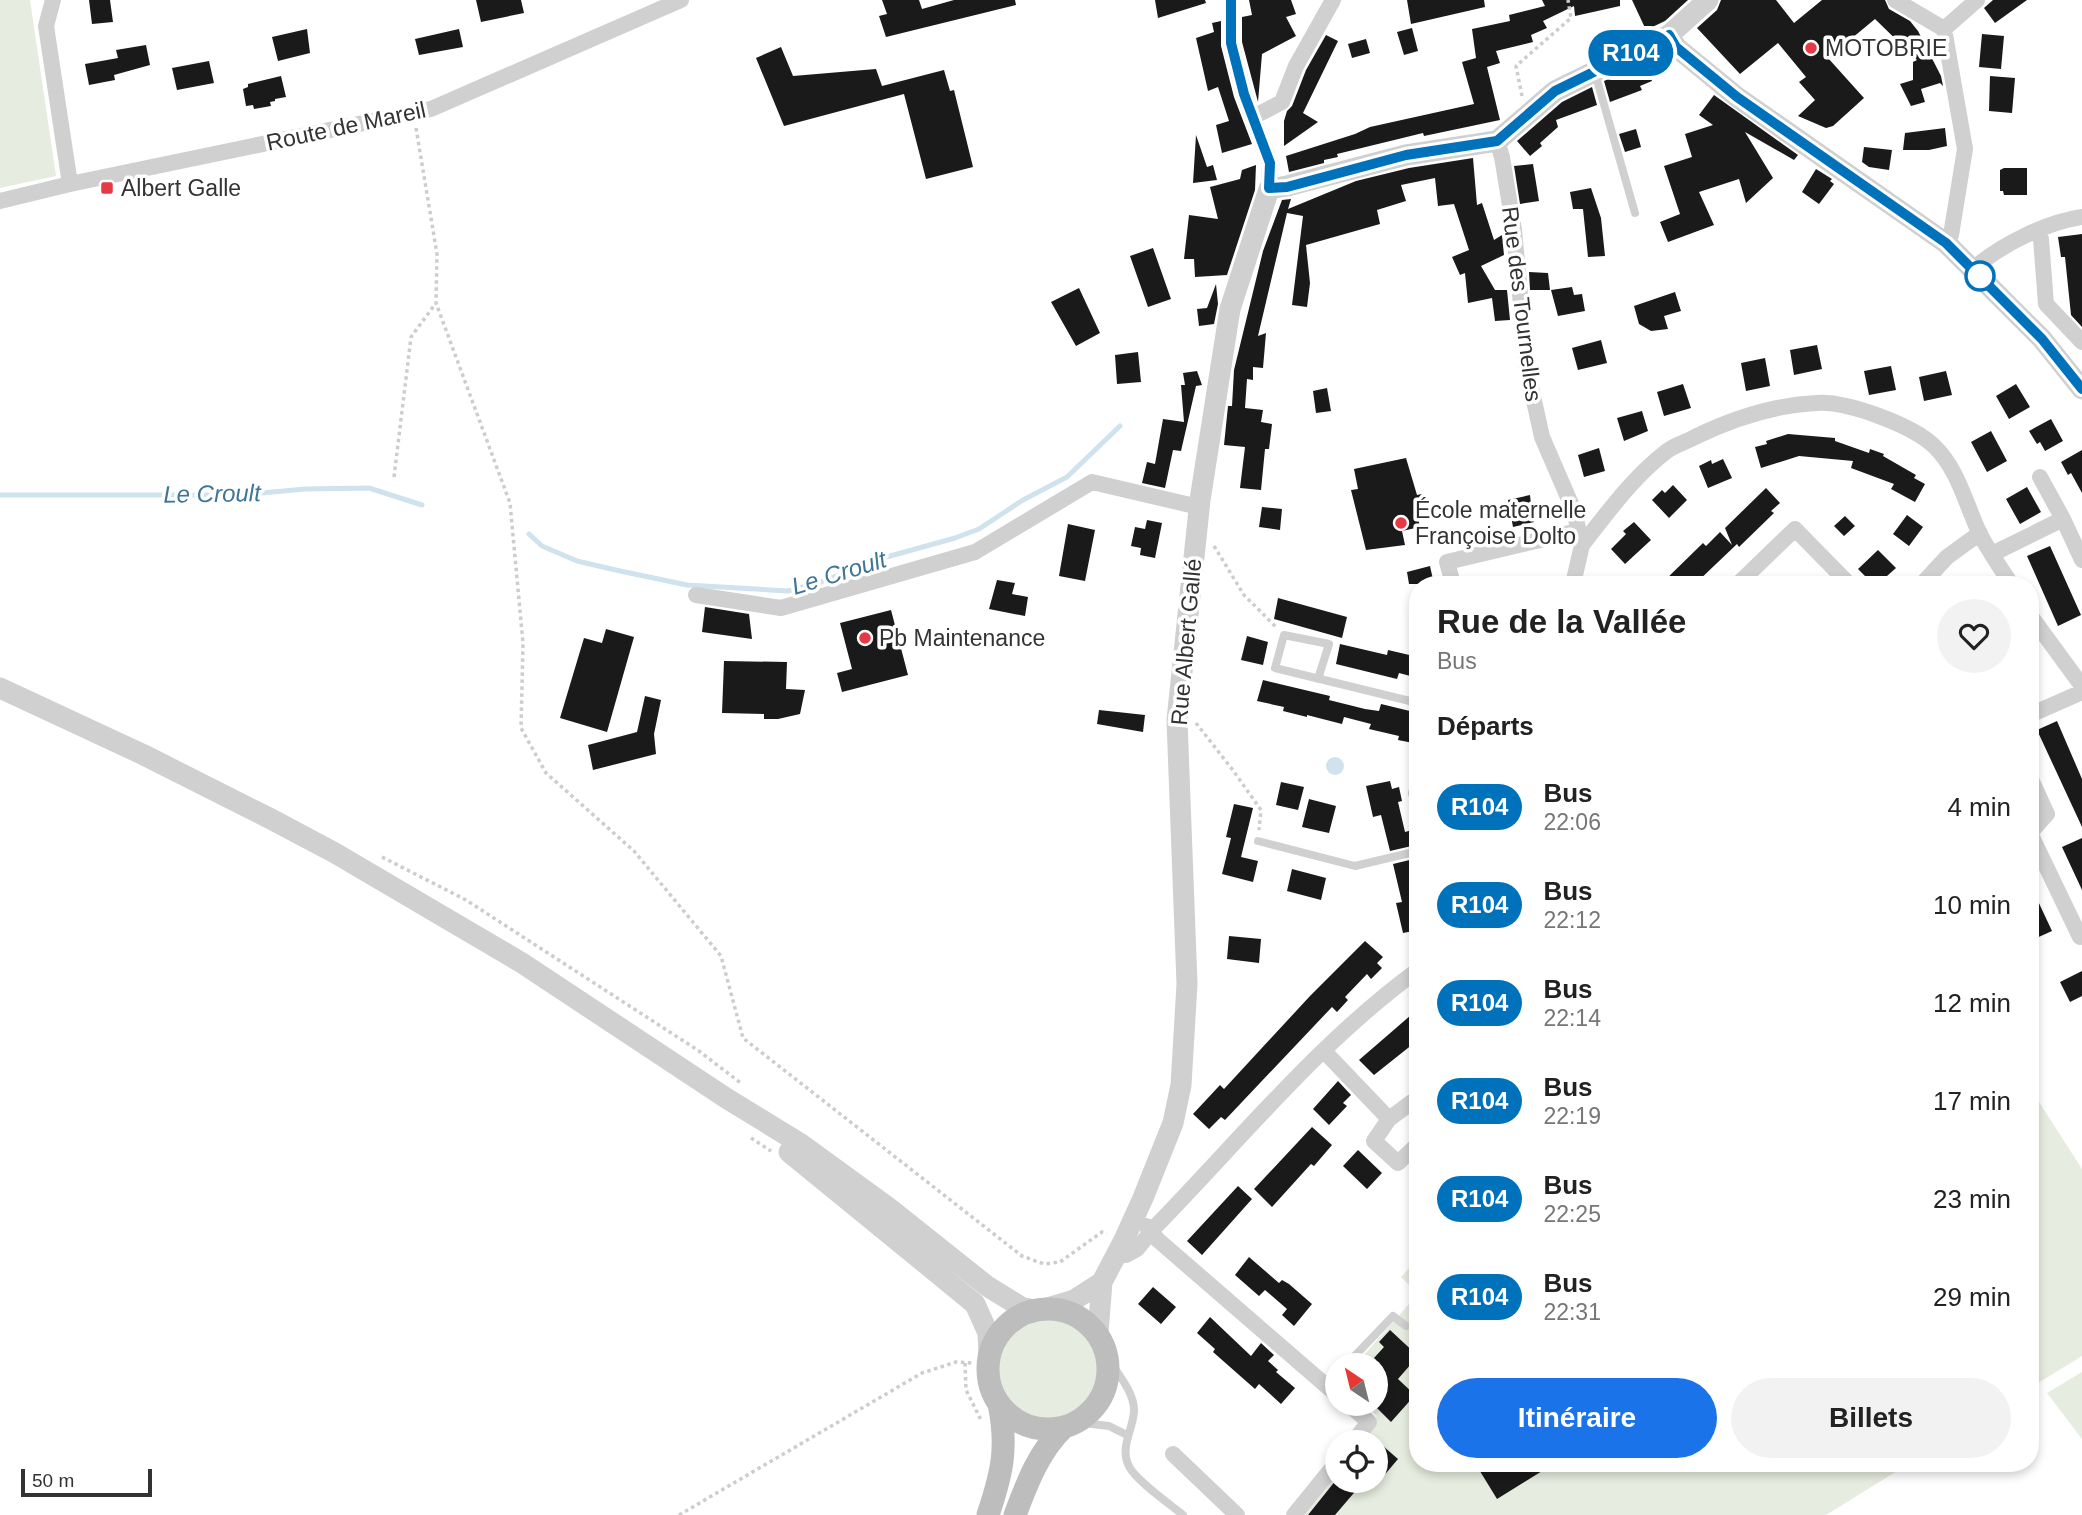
<!DOCTYPE html>
<html lang="fr">
<meta charset="utf-8">
<style>
body{margin:0;font-family:Helvetica,sans-serif;background:#f2f2f2;color:#222;height:100vh;display:flex;flex-direction:column;font-size:26px;white-space:nowrap}
*{box-sizing:border-box;margin:0}
p{font-size:23px;color:#767676}
.icon{flex:none;width:38px;height:38px;fill:none;stroke:currentColor;stroke-width:2;stroke-linecap:round;stroke-linejoin:round}
.map{position:relative;flex:1;overflow:hidden}
.sheet{position:absolute;left:1409px;top:576px;width:630px;height:896px;display:flex;flex-direction:column;background:#fff;border-radius:28px;box-shadow:0 4px 10px #0003}
.sheet>*{flex:none}
.badge{padding:0 14px;border-radius:23px;font-size:24px;line-height:46px}
.needle{width:46px;rotate:325deg}
.controls{position:absolute;left:1325px;top:1353px;display:grid;gap:14px}
.controls a{display:grid;place-items:center;width:63px;height:63px;border-radius:50%;background:#fff;box-shadow:0 4px 10px #0003;font-size:35px}
.scale{position:absolute;left:21px;bottom:18px;width:131px;box-sizing:border-box;padding-left:7px;border:4px solid #333;border-top:0;font-size:19px;line-height:24px;white-space:nowrap;color:#333;-webkit-text-stroke:5px #fff;paint-order:stroke}
.map>.badge{position:absolute;translate:-50% -50%;box-shadow:0 0 0 4px #fff}
h2{padding:0 28px;font-size:26px;line-height:63px}
.round{display:grid;place-items:center;flex:none;width:74px;height:74px;border-radius:37px;background:#f2f2f2}
.head{display:flex;align-items:center;justify-content:space-between;height:119px;padding:0 28px}
h1{font-size:33px;font-weight:700;line-height:52px}
.action{display:flex;gap:14px;margin-top:auto;padding:14px 28px}
.action a{flex:1;height:80px;border-radius:42px;background:#1a73e8;color:#fff;font-size:28px;font-weight:700;line-height:80px;text-align:center}
.action a+a{background:#f2f2f2;color:#222}
ul{padding:0;list-style:none}
li{display:flex;align-items:center;gap:21px;height:98px;padding:0 28px}
li div{flex:1}
li b{display:block;font-size:26px}
li em{font-style:normal}
li .badge{min-width:77px;font-weight:700;text-align:center}
.map>svg:first-child{display:block}
</style>
<div class="map">
<svg width="2082" height="1515" viewBox="0 0 2082 1515">
<rect width="100%" height="100%" fill="#fff"/>
<path fill="#e6ecdf" d="M0 0H30L56 176 0 188Z
M2030 1088 2082 1169V1356L2030 1388Z
M1417 1260V1293L1401 1277Z
M1417 1295 1418 1463H1910L1826 1515H1298L1337 1466V1480H1376V1442H1356L1377 1416 1365 1404H1376V1365H1355Z
M996 1370a51 51 0 1 1 102 0a51 51 0 1 1-102 0Z
M2082 1372V1439L2047 1393Z"/>
<path fill="#cfe2ee" d="M1326 766a9 9 0 1 1 18 0a9 9 0 1 1-18 0Z"/>
<g fill="none" stroke-linecap="round" stroke-linejoin="round">
<path stroke="#cfe2ee" stroke-width="5" d="M0 495H240L305 489 369 488 422 505
M529 534 542 546 577 561 620 571 687 585 788 591 821 582 876 560 955 538 979 529 1023 500 1067 477 1120 426"/>
</g>
<path fill="#1a1a1a" d="M89 0H110L113 22 92 24Z
M476 0H521L524 13 481 22Z
M882 0H919L922 9 954 0H1015L1016 5 886 37 879 16 887 14Z
M1155 0H1205L1206 3 1158 18Z
M1249 0H1291L1296 14 1286 17 1296 36 1262 54 1258 102 1242 42V17L1252 15Z
M1407 0H1484L1485 7 1411 24Z
M1542 0H1620V6L1575 16 1574 6 1543 21 1547 28 1531 35 1533 42 1496 51 1500 63 1487 67 1500 120 1424 136 1423 133 1337 154 1338 157 1324 160V163L1289 172 1286 156 1355 134 1370 127 1474 104 1462 62 1476 58 1472 29 1510 21 1509 15 1545 6Z
M1632 0H1688L1665 21 1646 30Z
M1721 0H1776L1794 23 1822 0H1885L1889 9 1910 21 1918 31 1941 76 1943 86 1940 83 1921 89 1925 102 1911 106 1900 84 1913 80V62L1917 60 1875 19 1828 58 1864 98 1833 126 1826 128 1798 116 1815 100 1799 82 1806 77 1778 43 1740 74 1697 28 1717 10Z
M1993 0H2027L1995 23 1984 8Z
M1221 21V46L1234 97 1252 144 1222 153 1216 125 1229 121 1218 87 1208 91 1196 38 1214 32 1212 23Z
M1412 28 1418 51 1404 55 1397 32Z
M307 29 310 53 278 61 272 37Z
M459 29 463 47 419 55 415 39Z
M1982 34 2004 36 2001 69 1979 67Z
M1326 35 1338 41 1303 113 1318 122 1284 146V121L1287 111 1292 106 1306 70Z
M1366 39 1370 53 1352 58 1348 44Z
M146 45 150 65 114 75 115 80 89 85 85 64 118 58 116 50Z
M781 47 793 76 876 69 882 86 944 70 950 91 954 90 973 167 926 179 904 94 784 126 756 58Z
M209 61 214 83 177 90 172 68Z
M1645 62 1652 81 1640 86 1642 90 1610 102 1604 81Z
M281 76 286 97 275 99V101L270 102 271 106 254 109 253 105 246 106 243 89 248 87V84Z
M1990 76 2015 78 2012 113 1989 111Z
M1592 87 1597 105 1556 120 1558 127 1540 143 1542 146 1530 156 1517 141 1562 102Z
M1714 95 1798 155 1794 160 1745 132 1773 178 1746 203 1739 179 1699 192 1714 225 1668 242 1660 222 1680 214 1664 166 1692 157 1685 134 1713 125 1699 115Z
M1945 128 1947 146 1929 150H1903L1905 133Z
M1636 129 1641 147 1625 152 1619 134Z
M1196 135 1207 167 1213 165 1217 180 1193 183Z
M1864 147 1892 150 1889 170 1869 167 1862 162Z
M1473 158 1477 205 1482 203 1494 240 1502 235 1504 255 1481 266 1495 290H1507L1510 320 1495 321 1492 298 1468 303 1465 273 1460 275 1452 257 1469 250 1454 204 1438 206 1435 178 1401 185 1406 201 1377 210 1380 224 1306 245 1310 283 1307 307 1292 305 1303 216 1287 213 1258 336 1266 333 1263 368 1253 367V380L1247 379 1245 408 1263 410 1261 422 1272 424 1269 449H1265L1261 490 1240 488 1245 447 1224 445 1228 406H1232L1234 370 1263 251 1282 200 1291 199 1288 209 1356 181 1409 168Z
M1533 164 1539 201 1520 204 1514 166Z
M1256 165 1255 190 1227 275 1195 277 1194 259H1184L1189 215 1218 219 1210 187 1240 179 1242 170Z
M2004 168H2027V195H2004L2003 191H2000V170Z
M1816 169 1832 179 1830 181 1834 184 1819 204 1802 192Z
M1591 188 1601 218 1605 256 1588 257 1583 209H1573L1570 192Z
M2082 234V327L2071 315 2065 257H2061L2058 237Z
M1153 248 1171 299 1148 307 1130 256Z
M1529 272 1548 273 1550 290H1530Z
M1216 284 1218 304 1214 324 1199 326 1197 309 1207 308Z
M1572 287 1574 295 1582 294 1585 311 1558 316 1551 290Z
M1079 288 1100 333 1076 346 1051 302Z
M1675 292 1681 311 1664 316 1668 329 1651 331 1639 324 1634 306Z
M1601 340 1607 363 1578 370 1572 348Z
M1817 345 1822 369 1794 375 1790 350Z
M1138 352 1141 382 1117 384 1115 355Z
M1765 358 1770 386 1746 391 1741 363Z
M1891 366 1896 390 1869 395 1864 371Z
M1197 371 1202 385 1196 386 1181 451 1173 450 1165 488 1142 483 1147 462 1155 464 1163 419 1184 422 1181 385H1185L1183 373Z
M1946 371 1952 395 1924 401 1919 377Z
M1683 384 1691 408 1664 416 1657 392Z
M2016 384 2030 407 2009 419 1996 396Z
M1327 388 1331 411 1316 413 1313 391Z
M1642 411 1648 431 1624 441 1617 418Z
M2051 419 2063 441 2045 451 2040 442 2037 444 2029 431Z
M1991 431 2007 461 1987 472 1971 442Z
M1788 434 1835 438V441L1869 453 1870 449 1884 454 1883 456 1916 475 1914 478 1925 484 1915 502 1891 489 1894 484 1851 468 1853 461 1799 456 1761 468 1755 447 1767 444 1766 441Z
M1599 448 1605 471 1584 477 1578 455Z
M2082 450V493L2071 473 2068 475 2061 462Z
M1406 458 1417 495 1422 494 1426 516 1418 518 1420 527 1402 531 1405 545 1366 550 1351 490 1358 489 1354 469Z
M1723 459 1732 478 1708 488 1699 466 1711 460 1712 464Z
M1673 485 1687 500 1669 518 1652 500 1662 490 1665 493Z
M2027 487 2041 512 2020 524 2006 499Z
M1766 488 1780 503 1771 511 1774 513 1739 547 1737 544 1695 584H1661L1703 543 1706 546 1720 532 1732 545 1725 528Z
M1530 495 1531 504 1536 503 1539 518 1533 519 1534 522 1513 527 1508 500Z
M1262 507 1282 509 1280 530 1259 527Z
M1907 515 1923 527 1909 546 1893 534Z
M1845 516 1855 526 1844 536 1834 526Z
M1147 520 1162 523 1155 558 1140 555 1141 548 1131 546 1135 527 1145 529Z
M1634 522 1651 540 1625 564 1611 549 1626 534 1623 531Z
M1068 524 1095 530 1085 581 1059 576Z
M2050 546 2081 615 2058 626 2027 556Z
M1878 550 1896 568 1878 584H1873L1858 569Z
M1430 566 1434 584H1409L1407 572Z
M997 580 1015 583 1012 594 1028 597 1025 616 989 609Z
M1278 598 1347 617 1342 638 1274 619Z
M705 607 749 614 752 639 702 632Z
M891 610 908 675 842 692 837 673 852 669 840 623Z
M606 629 634 637 607 732 560 718 584 638 602 643Z
M1247 636 1268 642 1263 665 1241 660Z
M1340 644 1387 655 1388 650 1418 657V678L1399 673 1397 679 1336 664Z
M724 661 787 662 786 689 805 690 800 714 778 719H764V714L722 713Z
M1263 680 1330 696 1329 700 1365 709 1379 711 1381 704 1418 713V744L1398 740 1399 736 1369 729 1371 724 1344 717 1342 724 1307 715V717L1283 711 1284 707 1257 701Z
M645 696 661 700 654 734 656 754 593 770 588 745 637 732Z
M1099 710 1145 715 1143 732 1097 724Z
M2057 721 2082 779V827L2037 730Z
M1390 781 1392 789 1399 787 1402 801 1398 802 1405 832 1412 830 1416 845 1390 851 1381 815 1373 817 1366 786Z
M1281 782 1304 787 1298 810 1276 805Z
M1309 799 1336 806 1329 833 1302 827Z
M1234 804 1253 808 1241 857 1258 861 1253 882 1222 874 1231 838 1226 837Z
M2082 838V890L2062 847Z
M1418 858V930L1403 933 1396 903 1402 902 1393 864Z
M1292 869 1326 878 1321 900 1287 891Z
M2030 884 2052 931 2030 941Z
M1229 936 1261 939 1259 963 1227 959Z
M1365 941 1383 957 1377 963 1382 968 1371 979 1367 974 1345 997 1348 1000 1337 1012 1332 1007 1225 1120 1221 1117 1209 1129 1193 1114 1220 1085 1224 1089 1310 996Z
M2082 971V996L2070 1002 2060 982Z
M1418 1009V1040L1374 1075 1359 1060Z
M1338 1081 1351 1095 1343 1103 1347 1106 1329 1125 1313 1109Z
M1312 1127 1332 1145 1314 1166 1311 1164 1272 1207 1254 1189Z
M1358 1150 1382 1173 1367 1189 1343 1166Z
M1238 1186 1252 1199 1202 1255 1187 1241Z
M1249 1257 1279 1283 1282 1280 1289 1284 1312 1304 1294 1326 1282 1315 1287 1309 1265 1290 1259 1296 1235 1275Z
M1153 1287 1176 1307 1161 1324 1138 1304Z
M1210 1317 1251 1356 1261 1343 1274 1355 1268 1361 1278 1370 1276 1372 1295 1388 1281 1404 1259 1384 1255 1389 1213 1352 1215 1349 1197 1333Z
M1390 1330 1418 1356 1398 1379 1415 1395 1391 1422 1376 1407V1360L1374 1358 1384 1347 1379 1342Z
M1376 1440 1398 1459 1376 1485Z
M1475 1463H1555L1497 1499Z
M1336 1480H1365L1335 1515H1308Z"/>
<g fill="none" stroke-linecap="round" stroke-linejoin="round">
<path stroke="#cdcdcd" stroke-width="3.5" stroke-dasharray="3.5 3.5" stroke-linecap="butt" d="M1522 96 1516 66 1571 18 1568 0
M416 128 437 254 436 303 510 503 523 643 521 728 546 773 634 851 721 956 743 1038 1022 1256 1044 1264 1060 1262 1102 1232 1107 1233
M394 477 411 337 436 303
M1214 546 1244 595 1277 628
M1196 723 1232 769 1261 810 1259 830
M382 857 466 900 699 1051 742 1084
M751 1138 771 1151
M965 1363 966 1390 981 1420
M679 1515 922 1373 956 1362 973 1363"/>
<path stroke="#d0d0d0" stroke-width="8" d="M1595 73 1635 213
M1318 679 1329 644 1284 635 1275 668 1418 703
M1258 841 1355 866 1418 851
M1107 1357C1116 1372 1134 1391 1134 1410 1134 1429 1118 1448 1130 1468 1138 1482 1170 1504 1183 1515
M1346 1365 1393 1316 1406 1326
M1327 1386 1337 1375
M1075 1422 1109 1426 1127 1435"/>
<path stroke="#d0d0d0" stroke-width="16" d="M53 0 46 26 70 184
M1231 0V43L1244 94 1270 163 1269 189
M1895 0 1944 29
M1944 29 1965 149 1951 235 1946 243
M1944 29 1977 0
M1253 117 1282 102 1296 66 1333 0
M1497 141 1502 157 1514 230 1527 369 1542 437 1574 511 1582 545 1573 584
M0 201 70 184 431 109 681 0
M2037 232 2041 239 2046 304 2082 342
M1973 269C2002 244 2045 223 2082 217
M2063 519 2082 560
M1582 545C1608 512 1633 477 1667 451 1675 445 1686 442 1695 437 1734 418 1773 405 1817 403 1847 401 1912 425 1934 446 1957 468 1965 501 1978 530 1987 549 2000 567 2011 584
M1992 554 2063 519 2040 477
M1453 584 1447 562 1578 531
M1738 584 1795 529 1849 584
M1922 584 1947 557 1980 533
M696 595 781 608 975 552 1092 482 1199 507
M2030 615 2082 686
M2030 715 2082 692
M2030 777 2047 814 2030 833 2080 937
M1418 788 1416 793 1418 799
M1324 1051 1389 1119
M1418 1107 1412 1102 1389 1119 1374 1141 1398 1163 1418 1144
M1146 1226 1158 1240 1337 1395
M1155 1227C1240 1140 1319 1042 1418 970
M1118 1252 1126 1255 1137 1249 1155 1227H1152
M1348 1404 1369 1422 1353 1442
M1173 1454 1237 1515
M1294 1515 1337 1462"/>
<path stroke="#d0d0d0" stroke-width="21" d="M1669 35 1676 47 1737 97 1946 243 2042 339 2082 389
M0 688 144 755 271 819 335 853 522 963 726 1098 801 1144 889 1208 987 1286 1021 1307 1033 1310
M789 1152 975 1304 988 1333 989 1355
M1044 1309 1074 1300 1102 1282
M1098 1333 1102 1282 1123 1242 1143 1198 1173 1123 1181 1085 1187 984 1177 720 1200 500 1230 309 1269 189 1287 186 1406 155 1497 141 1555 91 1669 35 1708 0"/>
<path stroke="#bdbdbd" stroke-width="23" d="M988 1369a60 60 0 1 1 120 0a60 60 0 1 1-120 0Z
M988 1515C1002 1473 1008 1448 999 1404
M1015 1515C1027 1483 1039 1451 1064 1427"/>
</g>
<g fill="none" stroke-linecap="round" stroke-linejoin="round">
<g stroke="#fff" stroke-width="16">
<path id="line" d="M1231 0V43L1244 94 1270 163 1269 188 1287 187 1406 155 1497 141 1555 91 1669 35 1676 47 1737 97 1946 243 2042 339 2082 389"/>
</g>
<use href="#line" stroke="#0072bc" stroke-width="10"/>
</g>
<g fill="#e63946" stroke="#fff" stroke-width="2.5">
<circle cx="1811" cy="48" r="7"/>
<rect x="100" y="181" width="14" height="14" rx="3.5"/>
<circle cx="1401" cy="523" r="7"/>
<circle cx="865" cy="638" r="7"/>
</g>
<circle fill="#fff" stroke="#0072bc" stroke-width="3.5" cx="1980" cy="276" r="14"/>
<g text-anchor="middle" stroke-width="7" stroke-linejoin="round" paint-order="stroke">
<g font-size="23" fill="#333" stroke="#fff" text-anchor="start">
<text x="1825" y="56">MOTOBRIE</text>
<text x="121" y="196">Albert Galle</text>
<text x="1415" y="518">École maternelle<tspan x="1415" dy="26">Françoise Dolto</tspan></text>
<text x="879" y="646">Pb Maintenance</text>
</g>
<g font-size="23" fill="#333" stroke="#fff">
<text transform="translate(346 126) rotate(-12)" y="8">Route de Mareil</text>
<text transform="translate(1522 304) rotate(83)" y="8">Rue des Tournelles</text>
<text transform="translate(1186 642) rotate(-85)" y="8">Rue Albert Gallé</text>
</g>
<g font-size="24" font-style="italic" fill="#3f7597" stroke="#fff">
<text transform="translate(212 494) rotate(-1)" y="8">Le Croult</text>
<text transform="translate(839 573) rotate(-17)" y="8">Le Croult</text>
</g>
</g>
</svg>
<div class="controls">
<a><svg class="needle" viewBox="-14 -14 28 28"><path d="M0-13l5 13h-10z" fill="#e53935"/><path d="M0 13l5-13h-10z" fill="#767676"/></svg></a>
<a><svg class="icon" aria-label="locate" viewBox="0 0 24 24"><circle cx="12" cy="12" r="6"/><path d="M12 2v4M12 18v4M2 12h4M18 12h4"/></svg></a>
</div>
<div class="scale">50 m</div>
<b class="badge" style="left:1631px;top:53px;background:#0072bc;color:#fff">R104</b>
<section class="sheet">
<div class="head"><div><h1>Rue de la Vallée</h1><p>Bus</p></div><a class="round"><svg class="icon" aria-label="heart" viewBox="0 0 24 24"><path d="M12 20l-8-8c-3-5 5-10 8-4 3-6 11-1 8 4z"/></svg></a></div>
<h2>Départs</h2>
<ul>
<li><span class="badge" style="background:#0072bc;color:#fff">R104</span><div><b>Bus</b><p>22:06</p></div><em>4 min</em></li>
<li><span class="badge" style="background:#0072bc;color:#fff">R104</span><div><b>Bus</b><p>22:12</p></div><em>10 min</em></li>
<li><span class="badge" style="background:#0072bc;color:#fff">R104</span><div><b>Bus</b><p>22:14</p></div><em>12 min</em></li>
<li><span class="badge" style="background:#0072bc;color:#fff">R104</span><div><b>Bus</b><p>22:19</p></div><em>17 min</em></li>
<li><span class="badge" style="background:#0072bc;color:#fff">R104</span><div><b>Bus</b><p>22:25</p></div><em>23 min</em></li>
<li><span class="badge" style="background:#0072bc;color:#fff">R104</span><div><b>Bus</b><p>22:31</p></div><em>29 min</em></li>
</ul>
<div class="action"><a>Itinéraire</a><a>Billets</a></div>
</section>
</div>
